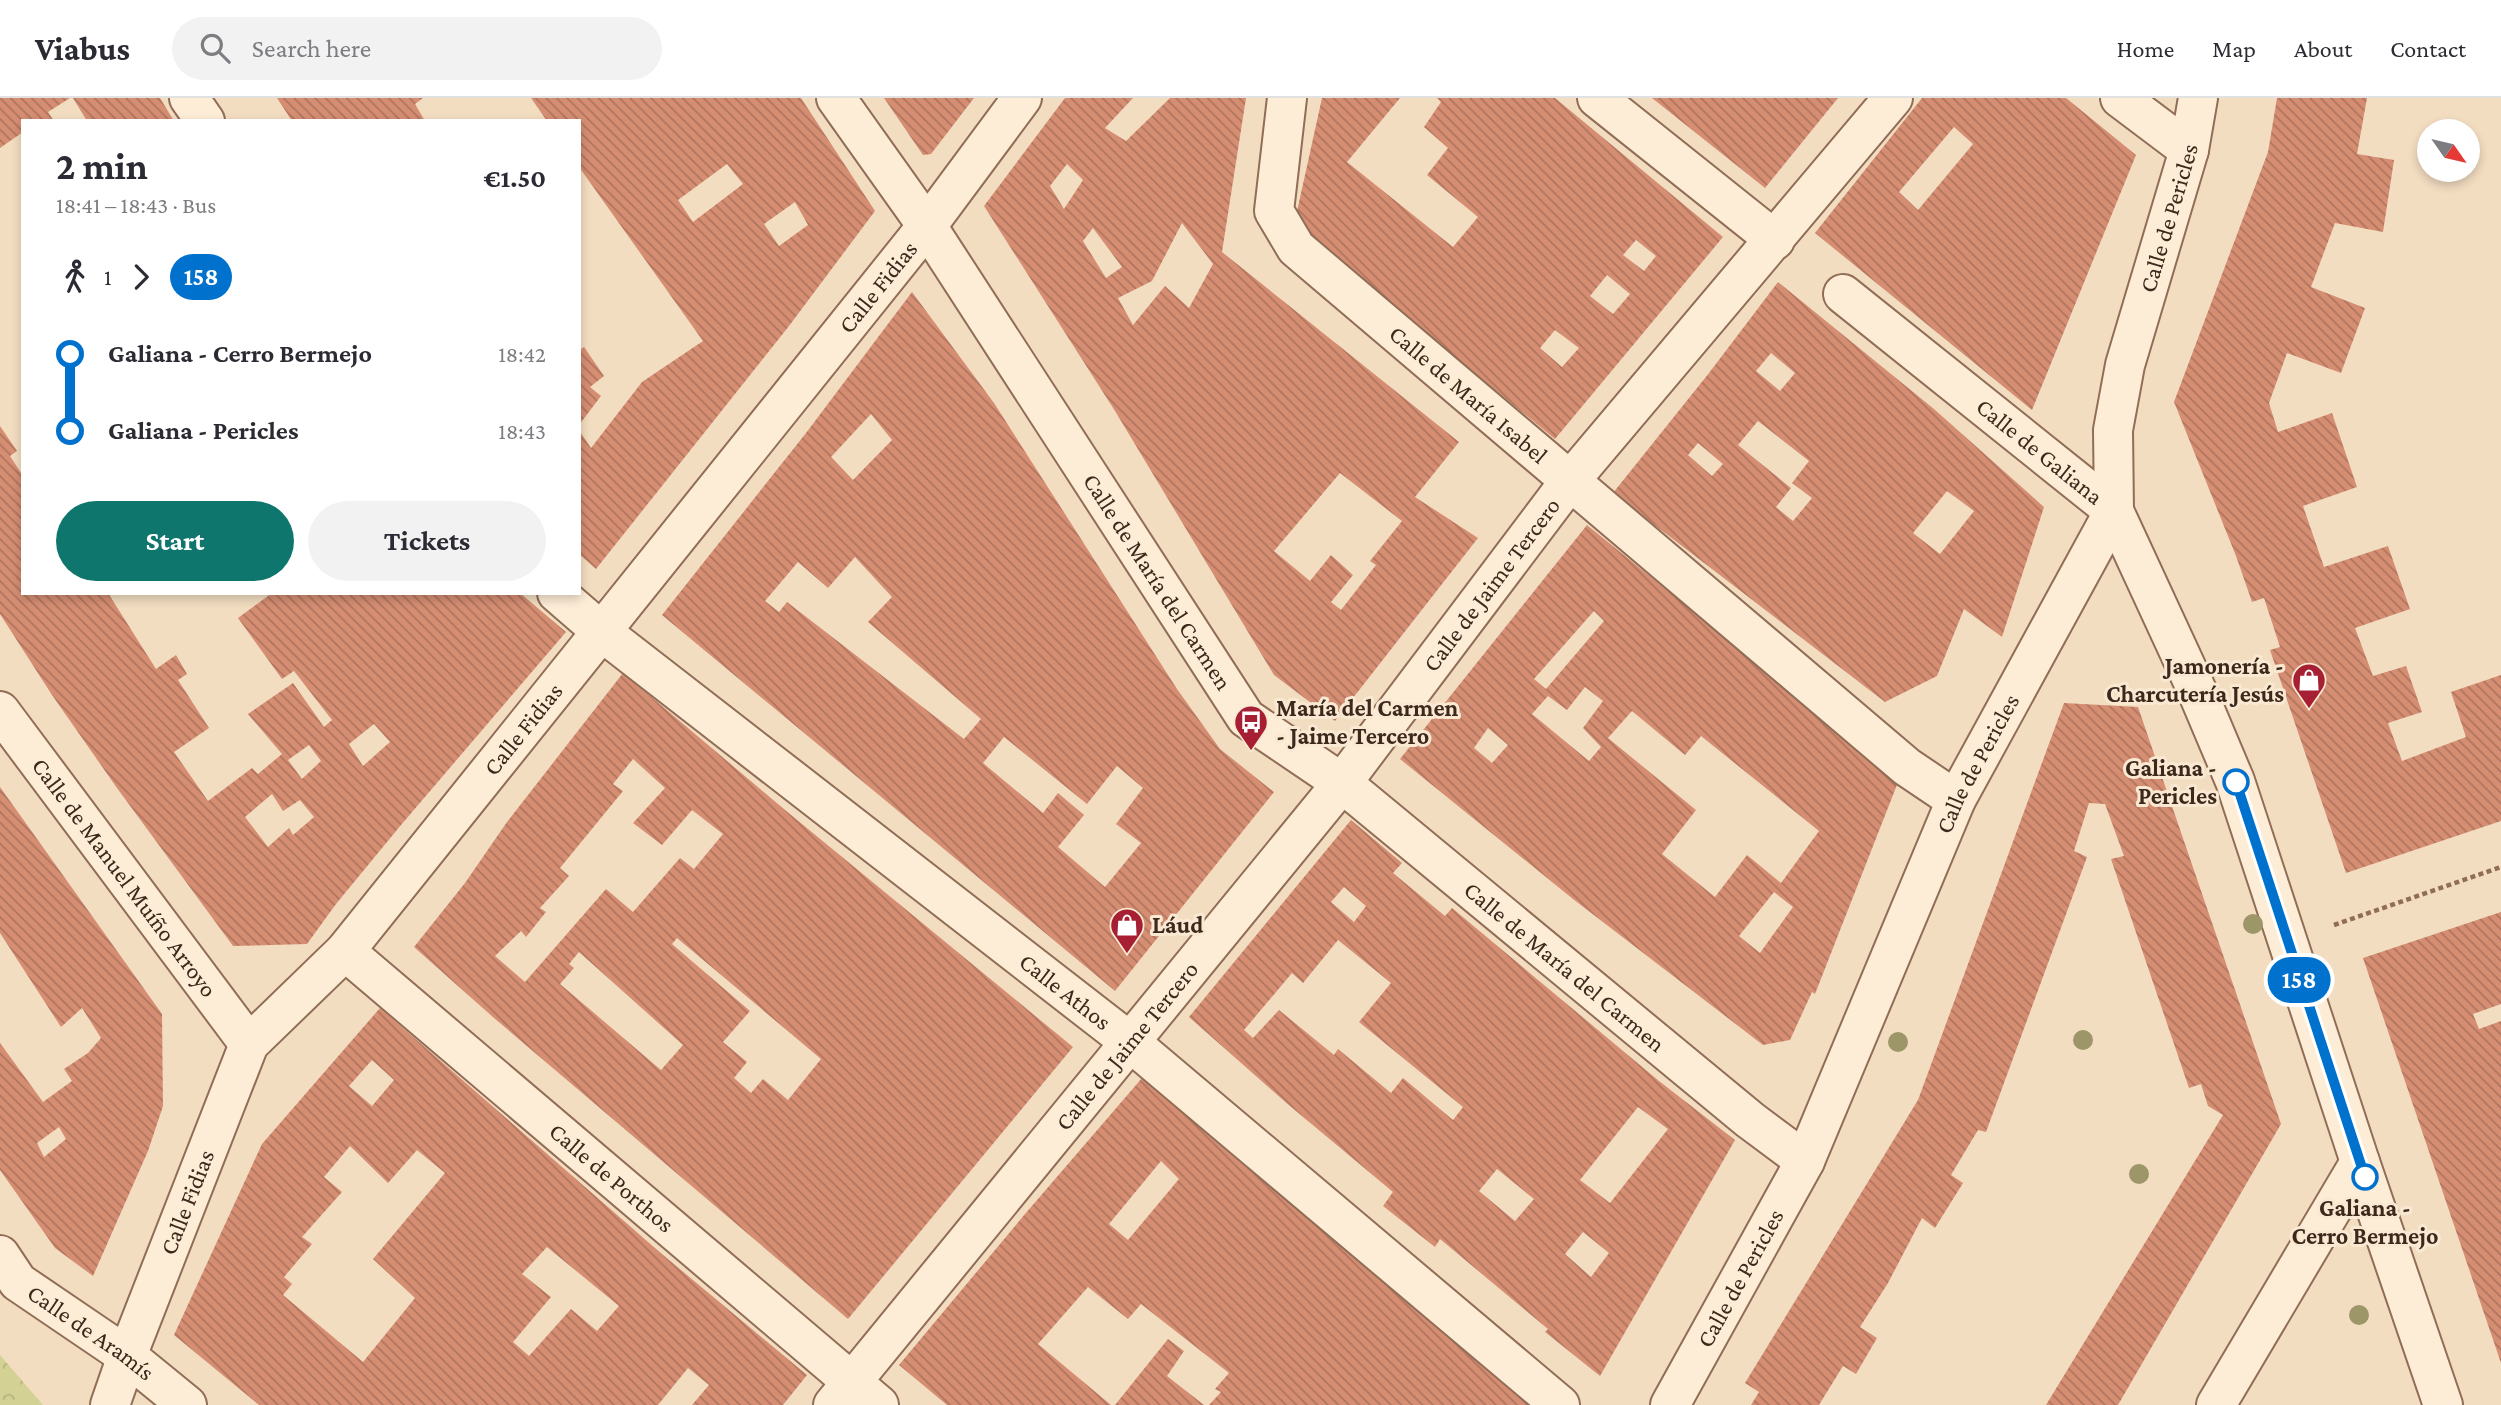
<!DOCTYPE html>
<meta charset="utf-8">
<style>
body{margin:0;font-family:"Crimson Pro",serif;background:#f2f2f3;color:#2b2b33;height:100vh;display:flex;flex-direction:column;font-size:26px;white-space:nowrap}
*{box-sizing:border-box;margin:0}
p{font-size:23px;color:#7c7c81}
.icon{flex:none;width:38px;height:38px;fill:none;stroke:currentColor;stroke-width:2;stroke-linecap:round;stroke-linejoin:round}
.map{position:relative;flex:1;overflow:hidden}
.panel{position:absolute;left:21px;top:21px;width:560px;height:476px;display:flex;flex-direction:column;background:#fff;border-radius:0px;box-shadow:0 4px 10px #0003}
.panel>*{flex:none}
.badge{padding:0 14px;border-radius:23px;font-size:24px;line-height:46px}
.needle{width:46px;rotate:124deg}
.controls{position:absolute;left:2417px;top:21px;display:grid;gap:14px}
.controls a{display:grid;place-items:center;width:63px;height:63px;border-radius:50%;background:#fff;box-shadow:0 4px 10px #0003;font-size:35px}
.map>.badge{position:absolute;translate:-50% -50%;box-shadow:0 0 0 4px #fff}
.legs{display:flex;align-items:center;gap:10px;height:77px;padding:0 35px;font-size:23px}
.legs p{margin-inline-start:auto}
.headline{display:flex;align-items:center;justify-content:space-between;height:119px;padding:0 35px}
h1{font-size:38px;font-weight:700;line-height:52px}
.primary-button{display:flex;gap:14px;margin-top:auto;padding:14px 35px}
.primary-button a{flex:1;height:80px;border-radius:42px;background:#0f766e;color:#fff;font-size:28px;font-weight:700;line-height:80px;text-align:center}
.primary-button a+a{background:#f2f2f3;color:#2b2b33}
ul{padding:0 35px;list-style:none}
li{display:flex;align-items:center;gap:24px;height:77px;font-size:26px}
li i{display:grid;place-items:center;width:10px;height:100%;margin:0 9px;background:currentColor}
li i::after{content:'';width:18px;height:18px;margin:-9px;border:5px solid;border-radius:50%;background:#fff}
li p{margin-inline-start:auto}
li:first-child i{background:linear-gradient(#0000 50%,currentColor 0)}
li:last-child i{background:linear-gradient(currentColor 50%,#0000 0)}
header{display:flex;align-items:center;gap:42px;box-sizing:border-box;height:98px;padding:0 35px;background:#fff;border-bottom:2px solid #e1e1e2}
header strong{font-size:33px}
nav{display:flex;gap:38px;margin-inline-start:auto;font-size:24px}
.search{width:490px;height:63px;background:#f2f2f3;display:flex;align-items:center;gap:18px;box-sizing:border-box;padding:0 24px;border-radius:38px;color:#7c7c81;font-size:26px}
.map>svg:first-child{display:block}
</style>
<header>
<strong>Viabus</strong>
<div class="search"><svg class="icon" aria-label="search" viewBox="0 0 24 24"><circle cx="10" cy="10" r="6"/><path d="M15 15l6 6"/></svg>Search here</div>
<nav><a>Home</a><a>Map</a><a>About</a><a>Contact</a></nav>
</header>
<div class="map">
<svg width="2501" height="1307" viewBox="0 0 2501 1307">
<defs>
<pattern id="forest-crowns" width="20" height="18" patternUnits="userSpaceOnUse" patternTransform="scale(1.75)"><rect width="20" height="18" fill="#d3d194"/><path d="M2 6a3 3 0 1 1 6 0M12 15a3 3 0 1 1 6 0" fill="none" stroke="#b6b37f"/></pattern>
<pattern id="building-back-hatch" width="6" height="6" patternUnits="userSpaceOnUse" patternTransform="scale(1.75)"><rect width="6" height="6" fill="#d68e73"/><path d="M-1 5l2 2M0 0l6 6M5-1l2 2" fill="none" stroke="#af745e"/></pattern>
</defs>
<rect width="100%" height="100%" fill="#f3ddc1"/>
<path fill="url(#forest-crowns)" d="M0 1257 43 1307H0Z"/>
<path fill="url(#building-back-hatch)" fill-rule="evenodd" d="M0 0H70L48 14 54 23H23V34L0 50Z
M73 0H160L174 23H87Z
M277 0H423L415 6 425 23H292Z
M531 0H801L875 113 789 228 596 471 579 456V332L591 350 642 284 703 243 579 69V23H547ZM727 66 743 86 693 124 678 102ZM795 104 808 127 779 148 764 126Z
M884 0H974L931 56 923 57Z
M1065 0H1133L1105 30 1126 43 1170 0H1246L1222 154 1459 344 1415 399 1478 440 1335 623 1274 577 1115 313 984 108ZM1067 66 1083 82 1064 111 1050 88ZM1182 125 1213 166 1189 210 1165 188 1133 227 1118 200 1152 183ZM1093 130 1122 169 1106 180 1083 143ZM1340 375 1402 423 1370 463 1376 467 1341 512 1331 504 1353 477 1331 457 1310 483 1274 453Z
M1322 0H1400L1347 64 1453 149 1478 119 1427 77 1448 50 1424 29 1441 4 1437 0H1555L1723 139 1555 341 1294 127ZM1636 142 1656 158 1644 173 1623 157ZM1607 177 1630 196 1613 216 1590 198ZM1555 232 1579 250 1562 269 1540 250Z
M1652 0H1838L1765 90Z
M1922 0H2066L2136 57 2032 312 1815 135ZM1954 29 1973 46 1918 112 1899 94Z
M2277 0H2367L2357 56 2394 62 2383 134 2335 125 2311 189 2365 210 2341 275 2287 255 2269 305 2278 334 2332 315 2357 389 2303 408 2324 469 2388 448 2410 511 2355 530 2373 578 2406 568 2422 614 2388 625 2402 663 2466 639 2451 594 2501 577V723L2346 775 2270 552 2280 549 2264 500 2252 504 2236 458 2174 304 2268 54Z
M1778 184 1934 311 2044 409 2002 539 1964 511 1937 578 1885 604 1613 395 1709 275ZM1771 255 1795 275 1780 293 1756 273ZM1758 323 1809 363 1792 385 1812 400 1793 423 1776 409 1791 390 1738 347ZM1698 345 1723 366 1712 378 1688 357ZM1947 393 1974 413 1940 456 1913 435Z
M912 194 994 305 1177 591 1220 651 1274 694 1115 893 662 517 806 335ZM871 316 892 342 853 382 831 359ZM855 459 892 499 868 524 981 621 964 641 787 504 779 514 765 503 798 464 828 490ZM1004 639 1087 706 1117 668 1143 690 1116 726 1141 745 1105 789 1058 749 1084 717 1058 695 1043 715 983 665Z
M584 249 604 278 590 289 601 298 579 327V252Z
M0 328 17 353 10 358 23 378V495H108L156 571 176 557 187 576 178 582 209 630 174 654 208 703 252 670 258 676 282 656 248 616 293 585 324 629 332 622 294 573 282 581 238 520 272 495H520L566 534 401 727 336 806 307 846 233 848 117 690 52 597 0 516ZM374 626 390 644 363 668 349 646ZM309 647 321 663 302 681 288 662ZM272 696 283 713 300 702 314 719 293 737 289 730 268 749 245 719Z
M1587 427 1874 661 1904 669 1815 896 1812 894 1790 942 1763 947 1573 801 1400 661ZM1594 513 1604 523 1546 591 1534 581ZM1585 589 1603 603 1583 630 1601 649 1589 663 1532 616 1548 598 1567 612ZM1632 613 1685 657 1701 638 1819 733 1781 785 1747 757 1715 799 1662 756 1696 712 1608 640ZM1488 630 1508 647 1492 665 1474 650ZM1774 794 1793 809 1760 855 1739 838Z
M623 575 785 712 1073 949 848 1221 494 920 414 849 465 785 507 724ZM633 661 665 690 633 725 662 747 692 712 723 736 694 771 680 760 633 814 606 791 525 884 495 858 521 833 526 839 546 814 540 810 569 778 560 770 623 693 613 686ZM677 840 821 961 788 1002 763 981 751 995 734 980 747 964 723 944 750 913 672 846ZM579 854 683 947 661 972 560 886 574 870 569 866Z
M2064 605 2138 609 2281 1026 2118 1307H2046L2223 1017 2208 1008 2201 986 2189 990 2111 761 2124 758 2105 706 2089 705 2074 753 2087 759 1986 1034 1978 1032 1951 1077 1963 1085 1935 1130 1922 1120 1888 1185 1860 1229 1877 1240 1856 1276 1843 1268 1819 1307H1751L1759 1294 1745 1285 1918 1002Z
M0 689 162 916 163 1008 148 1053 93 1178 55 1150 0 1072V945L43 1004 72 983 64 971 88 955 101 940 82 910 61 929 0 835ZM59 1029 66 1041 44 1059 37 1045Z
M1351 722 1402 765 1393 775 1445 818 1452 810 1659 983 1735 1042 1600 1278 1545 1234 1548 1231 1440 1141 1435 1149 1383 1108 1393 1094 1290 1008 1189 919ZM1344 789 1366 808 1354 824 1331 804ZM1338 842 1391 885 1359 924 1463 1009 1453 1022 1403 980 1391 995 1338 951 1334 957 1279 912 1253 940 1244 932 1292 875 1303 885ZM1638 1009 1668 1031 1610 1105 1580 1082ZM1497 1071 1534 1101 1515 1123 1479 1093ZM1583 1134 1609 1155 1591 1179 1565 1156Z
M2501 814V906L2473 916 2479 931 2501 923V1265L2363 860Z
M380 910 663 1157 807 1277 783 1307H692L709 1287 688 1270 658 1307H259L174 1237 262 1046ZM372 962 394 982 372 1008 349 988ZM350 1048 388 1085 417 1052 445 1075 373 1161 415 1200 363 1264 283 1197 292 1186 284 1179 312 1146 302 1139 342 1094 324 1079ZM547 1149 619 1208 597 1233 571 1211 529 1258 513 1244 551 1199 522 1176Z
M1142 980 1251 1073 1539 1307H1209L1221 1294 1215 1291 1229 1275 1141 1206 1128 1221 1088 1189 1038 1246 1111 1307H947L899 1267 1025 1116ZM1161 1063 1179 1081 1128 1142 1109 1126Z
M1168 1241 1184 1253 1167 1278 1204 1307H1115Z"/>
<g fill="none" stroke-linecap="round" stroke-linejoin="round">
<g stroke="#906d56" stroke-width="42">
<g id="street">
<path d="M189 0 205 23"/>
<path id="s1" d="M836 0 927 128 1246 620 1342 685 1750 1022 1805 1063"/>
<path id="s2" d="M1287 0 1274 113 1296 150 1907 669 1956 702"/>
<path d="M1597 0 1775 142"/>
<path d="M2120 0 2189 52"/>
<path id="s3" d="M1843 196 2114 413 2194 586 2235 683 2360 1064 2443 1307"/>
<path id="s4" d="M557 495 602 534 1130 944 1560 1307"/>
<path id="s5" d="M0 613 249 946"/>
<path id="s6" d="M345 853 879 1307"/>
<path id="s7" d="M0 1157 18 1184 127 1258 187 1307"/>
<path id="s8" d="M110 1307 127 1258 249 946 345 853 927 128 1022 0"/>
<path id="s9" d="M833 1307 1342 685 1569 384 1893 0"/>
<path id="s10" d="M1670 1307 1805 1063 1956 702 2114 413 2113 332 2125 267 2189 52 2198 0"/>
<path d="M2216 1307 2360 1064"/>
</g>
</g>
<path stroke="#906d56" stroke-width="4.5" stroke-dasharray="5 3.5" stroke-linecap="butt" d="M2334 827 2501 769"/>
<use href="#street" stroke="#fdecd6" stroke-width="38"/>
</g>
<g fill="#9d9668">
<circle cx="2253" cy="826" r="10"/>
<circle cx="2083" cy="942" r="10"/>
<circle cx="1898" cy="944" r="10"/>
<circle cx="2139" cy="1076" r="10"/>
<circle cx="2359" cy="1217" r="10"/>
</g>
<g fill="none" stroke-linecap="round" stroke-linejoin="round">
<g stroke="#fff" stroke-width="16">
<path id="line-1" d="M2236 684 2365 1079"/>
</g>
<use href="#line-1" stroke="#0072ce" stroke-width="10"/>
</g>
<defs>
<g id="shop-pin" transform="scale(1.75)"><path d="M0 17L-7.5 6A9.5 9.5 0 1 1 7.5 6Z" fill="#a61f33" stroke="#fae9d2"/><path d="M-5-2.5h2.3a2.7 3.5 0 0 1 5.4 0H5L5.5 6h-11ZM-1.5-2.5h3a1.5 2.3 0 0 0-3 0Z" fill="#fff"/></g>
<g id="bus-pin" transform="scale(1.75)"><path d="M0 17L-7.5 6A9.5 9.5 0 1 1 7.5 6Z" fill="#a61f33" stroke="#fae9d2"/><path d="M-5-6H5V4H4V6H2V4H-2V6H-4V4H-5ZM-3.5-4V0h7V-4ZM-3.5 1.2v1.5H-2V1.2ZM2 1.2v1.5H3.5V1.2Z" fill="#fff"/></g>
</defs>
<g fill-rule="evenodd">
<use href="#shop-pin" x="2309" y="582"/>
<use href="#bus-pin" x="1251" y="624"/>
<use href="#shop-pin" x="1127" y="827"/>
</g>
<g fill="#fff" stroke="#0072ce" stroke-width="3.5">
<circle cx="2236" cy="684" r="12"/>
<circle cx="2365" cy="1079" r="12"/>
</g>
<g text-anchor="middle" stroke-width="6" stroke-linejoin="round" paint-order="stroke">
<g font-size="24" fill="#3d281c" stroke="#fae9d2">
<text dy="8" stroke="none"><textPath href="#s10" startOffset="1300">Calle de Pericles</textPath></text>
<text dy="8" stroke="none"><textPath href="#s8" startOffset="1372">Calle Fidias</textPath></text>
<text dy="8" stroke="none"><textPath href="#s2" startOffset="383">Calle de María Isabel</textPath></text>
<text dy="8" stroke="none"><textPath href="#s3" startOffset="252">Calle de Galiana</textPath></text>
<text dy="8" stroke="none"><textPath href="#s1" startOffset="581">Calle de María del Carmen</textPath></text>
<text dy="8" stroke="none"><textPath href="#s9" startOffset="1052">Calle de Jaime Tercero</textPath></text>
<text dy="8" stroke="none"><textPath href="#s8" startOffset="805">Calle Fidias</textPath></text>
<text dy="8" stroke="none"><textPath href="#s10" startOffset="712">Calle de Pericles</textPath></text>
<text dy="8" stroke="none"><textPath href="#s5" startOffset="208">Calle de Manuel Muíño Arroyo</textPath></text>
<text dy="8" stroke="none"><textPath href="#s1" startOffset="1148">Calle de María del Carmen</textPath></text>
<text dy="8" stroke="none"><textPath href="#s4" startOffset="646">Calle Athos</textPath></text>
<text dy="8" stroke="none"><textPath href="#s9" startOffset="464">Calle de Jaime Tercero</textPath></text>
<text dy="8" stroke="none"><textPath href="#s6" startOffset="350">Calle de Porthos</textPath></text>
<text dy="8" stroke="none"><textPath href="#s8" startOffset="217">Calle Fidias</textPath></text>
<text dy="8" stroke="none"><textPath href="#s10" startOffset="145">Calle de Pericles</textPath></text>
<text dy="8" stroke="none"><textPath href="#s7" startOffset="121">Calle de Aramís</textPath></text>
</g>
<g font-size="24" font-weight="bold" fill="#3d281c" stroke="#fae9d2" text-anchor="start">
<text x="2284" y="576" text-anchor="end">Jamonería -<tspan x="2284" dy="28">Charcutería Jesús</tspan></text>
<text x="1276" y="618">María del Carmen<tspan x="1276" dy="28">- Jaime Tercero</tspan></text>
<text x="1152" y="835">Láud</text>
</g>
<g font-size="24" font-weight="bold" fill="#3d281c" stroke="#fae9d2" text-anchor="end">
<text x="2217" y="678">Galiana -<tspan x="2217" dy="28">Pericles</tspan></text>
<text x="2365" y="1118" text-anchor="middle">Galiana -<tspan x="2365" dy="28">Cerro Bermejo</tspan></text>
</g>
</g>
</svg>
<div class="controls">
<a><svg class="needle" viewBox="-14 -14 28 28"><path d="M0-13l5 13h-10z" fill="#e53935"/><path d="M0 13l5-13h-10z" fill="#7c7c81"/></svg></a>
</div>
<b class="badge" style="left:2299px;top:882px;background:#0072ce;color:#fff">158</b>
<section class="panel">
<div class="headline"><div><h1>2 min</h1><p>18:41 – 18:43 · Bus</p></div><b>€1.50</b></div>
<div class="legs"><svg class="icon" aria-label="walk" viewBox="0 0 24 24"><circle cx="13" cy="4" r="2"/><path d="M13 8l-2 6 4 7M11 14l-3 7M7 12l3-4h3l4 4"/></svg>1<svg class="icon" aria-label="forward" viewBox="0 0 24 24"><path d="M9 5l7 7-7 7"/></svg><b class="badge" style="background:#0072ce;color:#fff">158</b></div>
<ul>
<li><i style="color:#0072ce"></i><b>Galiana - Cerro Bermejo</b><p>18:42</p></li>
<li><i style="color:#0072ce"></i><b>Galiana - Pericles</b><p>18:43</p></li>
</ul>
<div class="primary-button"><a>Start</a><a>Tickets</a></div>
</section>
</div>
